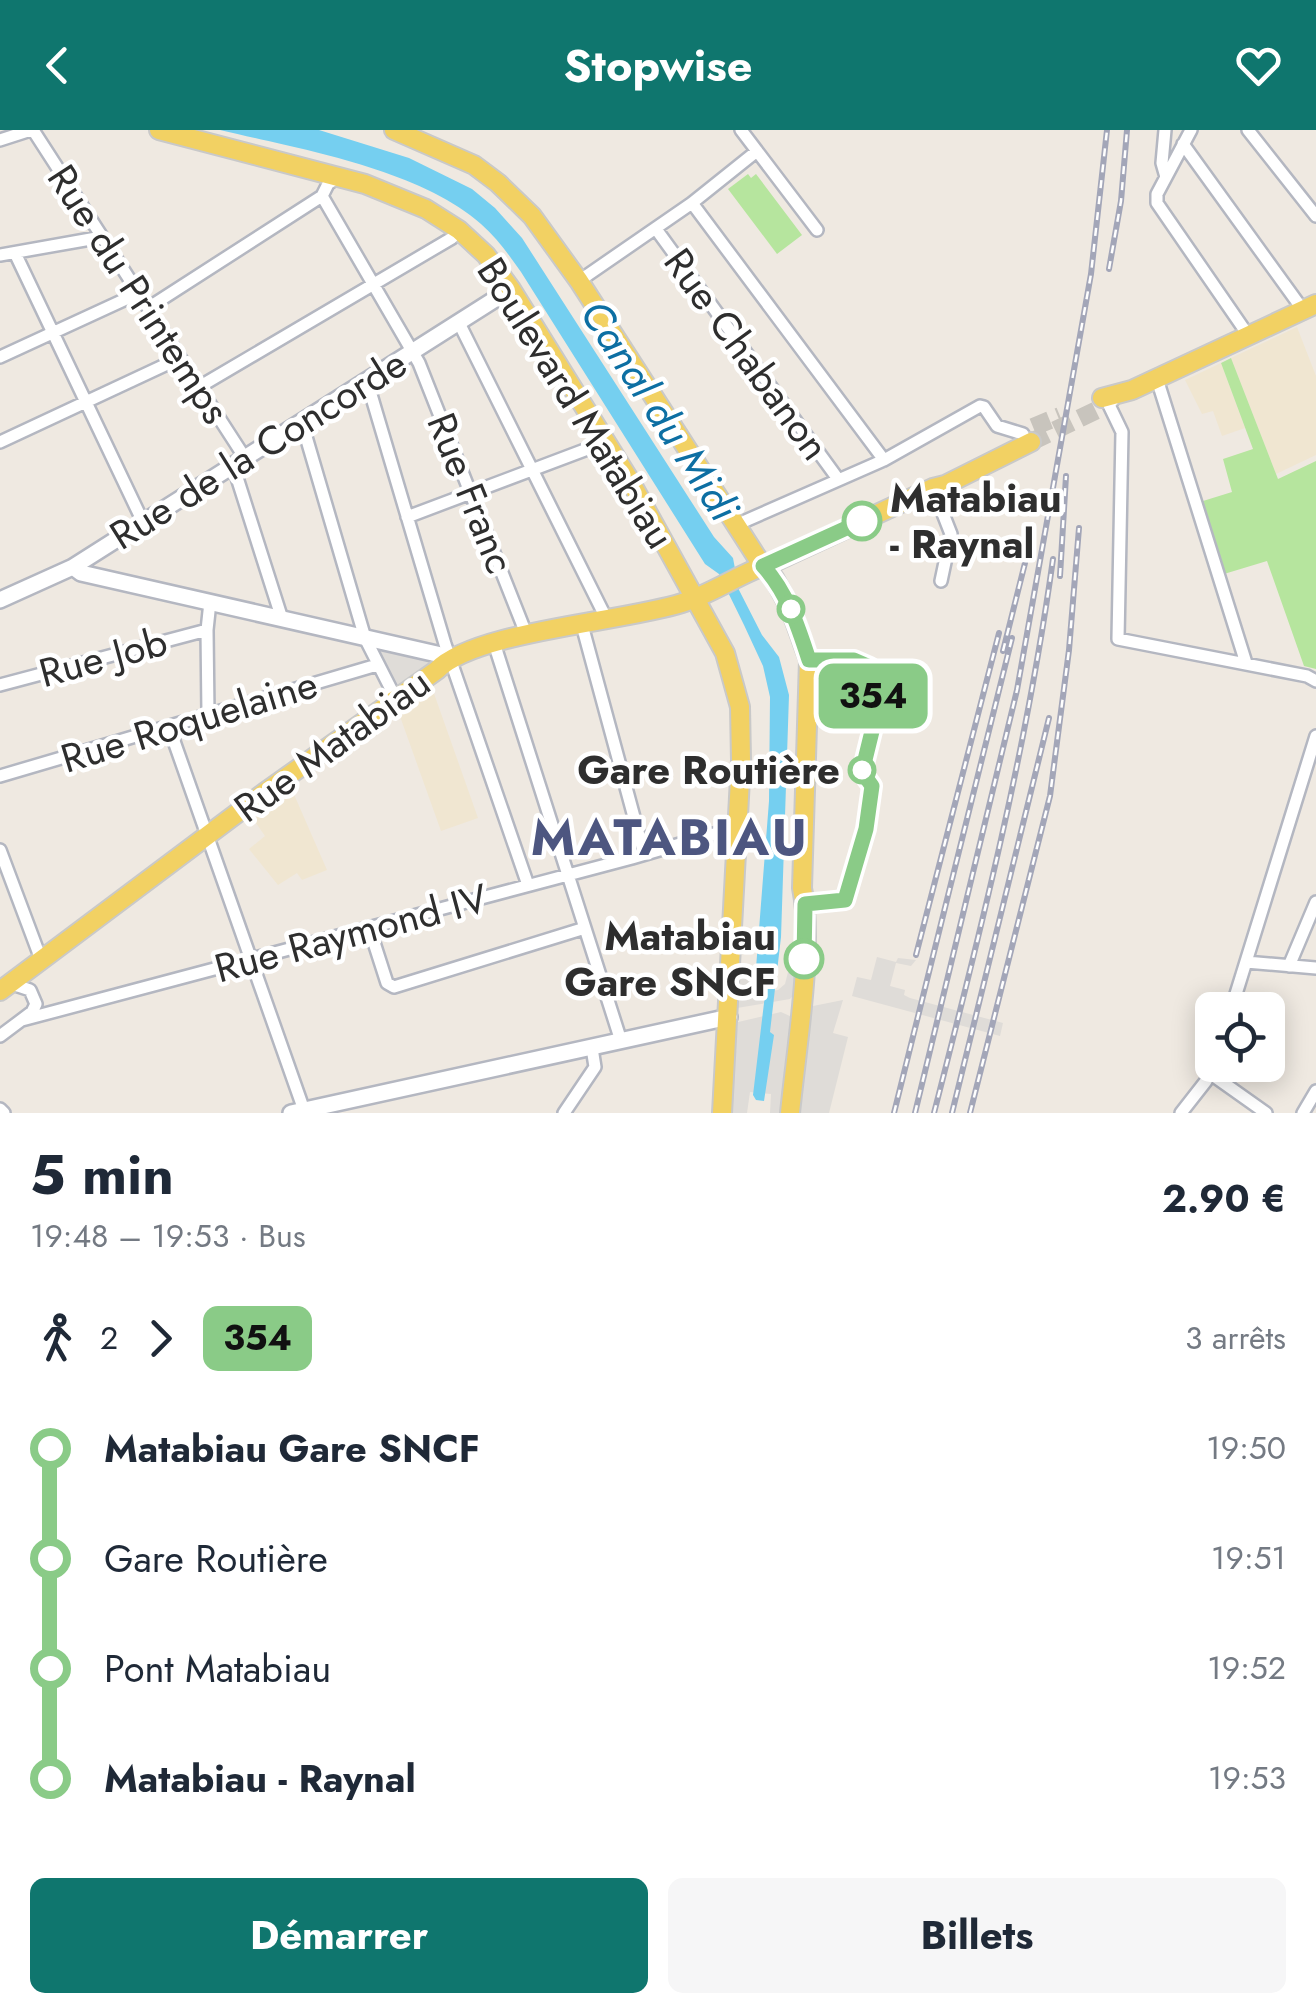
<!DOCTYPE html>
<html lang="fr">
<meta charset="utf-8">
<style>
body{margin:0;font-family:Jost,sans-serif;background:#f6f6f7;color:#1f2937;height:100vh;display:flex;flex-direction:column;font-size:38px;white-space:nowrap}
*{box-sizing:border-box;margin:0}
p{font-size:32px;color:#747a83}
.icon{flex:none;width:55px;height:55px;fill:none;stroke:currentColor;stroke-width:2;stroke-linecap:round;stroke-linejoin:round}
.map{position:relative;height:983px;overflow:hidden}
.details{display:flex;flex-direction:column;background:#fff;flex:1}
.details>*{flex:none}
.badge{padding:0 20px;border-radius:15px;font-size:35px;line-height:65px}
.fabs{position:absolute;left:1195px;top:862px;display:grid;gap:20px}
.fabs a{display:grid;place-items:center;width:90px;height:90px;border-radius:15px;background:#fff;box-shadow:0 5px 25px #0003;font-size:50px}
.map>.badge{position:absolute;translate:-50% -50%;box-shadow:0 0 0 5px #fff}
.legs{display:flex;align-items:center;gap:15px;height:110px;padding:0 30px;font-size:32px}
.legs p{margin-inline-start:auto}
.summary{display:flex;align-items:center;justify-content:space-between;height:170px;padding:0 30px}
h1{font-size:55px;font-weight:700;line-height:75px}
.button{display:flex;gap:20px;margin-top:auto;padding:20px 30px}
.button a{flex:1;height:115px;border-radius:15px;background:#0f766e;color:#fff;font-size:40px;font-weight:700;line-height:115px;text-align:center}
.button a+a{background:#f6f6f7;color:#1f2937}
ul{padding:0 30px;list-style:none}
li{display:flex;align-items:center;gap:35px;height:110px;font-size:38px}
li i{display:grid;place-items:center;width:15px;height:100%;margin:0 12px;background:currentColor}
li i::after{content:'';width:25px;height:25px;margin:-12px;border:8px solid;border-radius:50%;background:#fff}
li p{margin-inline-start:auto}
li:first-child i{background:linear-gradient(#0000 50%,currentColor 0)}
li:last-child i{background:linear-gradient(currentColor 50%,#0000 0)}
header{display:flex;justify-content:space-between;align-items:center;height:130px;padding:0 30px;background:#0f766e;color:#fff;font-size:45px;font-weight:700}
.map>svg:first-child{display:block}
</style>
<header><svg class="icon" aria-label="back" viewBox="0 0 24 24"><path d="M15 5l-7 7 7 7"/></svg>Stopwise<svg class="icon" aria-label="heart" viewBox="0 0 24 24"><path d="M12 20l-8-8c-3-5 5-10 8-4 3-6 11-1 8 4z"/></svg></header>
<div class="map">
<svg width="1316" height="983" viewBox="0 0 1316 983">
<rect width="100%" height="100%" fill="#efe9e1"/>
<path fill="#f0e6d1" d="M1297 197 1316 246V325L1276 344 1231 228Z
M1221 233 1245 298 1222 306 1213 281 1202 284 1185 250Z
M431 555 478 688 441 701 397 578Z
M289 653 327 740 302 750 297 743 278 755 249 719 265 706 249 683Z"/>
<path fill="#b6e59e" d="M748 44 751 48 756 44 802 105 777 124 728 59Z
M1231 228 1278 349 1316 331V539L1304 536 1267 431 1224 444 1203 371 1232 362 1223 329 1253 319 1221 233Z"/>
<path fill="#dfdcd8" d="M372 516 433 529 434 533 396 560Z
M877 827 896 832 898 828 916 830 911 836 896 833 890 856 905 860 904 865 910 868 1003 893 1000 906 852 866 857 847 871 850Z
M736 836 753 841 762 857 770 861 778 860 785 854 788 842H798V860L790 869 737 878Z
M843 870 833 903 848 907 829 983H794L808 877Z
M781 882 792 887 784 983H770L771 964 750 962 747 983H728L734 893Z"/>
<path fill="#75cff0" d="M220 0H319L409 28 472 59 495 78 522 108 714 407 733 428 739 460 762 505 779 527 789 565 781 807 770 902 774 905 764 971 756 970 753 965 767 848 756 838 769 671 770 567 763 536 744 495 719 444 705 434 521 142C509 125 497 108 481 94 419 39 299 19 220 0Z"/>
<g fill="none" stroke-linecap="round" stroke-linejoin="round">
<path stroke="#c8c4bd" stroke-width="18" stroke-dasharray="18 9" stroke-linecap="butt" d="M1033 297 1060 286
M1031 312 1101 278"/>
<g stroke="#b4b7c1" stroke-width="16">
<path id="street" d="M33 0 245 328
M741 0 817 100
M1165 0 1162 33 1166 47
M1191 0 1157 64V73L1248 205
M1248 0 1316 86
M0 10 31 0
M1183 14 1303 180
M322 66 419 233 527 506
M692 73 884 330
M656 99 838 349
M15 123 143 392
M0 125 102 107
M579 151 692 73 757 21
M148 178 322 66 328 54 338 47
M459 193 607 490
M0 227 139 163
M1157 249 1246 533
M367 251 445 514 528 755
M199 257 452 108 459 100
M1118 264 1109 275 1122 302 1118 509 1307 546 1316 551
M302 293 365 508 396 569
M0 312 180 228
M233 335 282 489
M933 358 951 404 941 451
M407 387 606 312
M736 395 884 330 980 276 984 277 997 296 1023 304
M582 495 644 724
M494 513 621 911
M0 555 207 500
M208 584 207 500 210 472
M169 597 305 983
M0 646 377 535
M0 720 42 832
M369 797 387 853 394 857 585 798
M1246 832 1316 838
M1289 836 1316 772
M1231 880 1316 606
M22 890 632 728 738 697
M0 906 32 882 36 874 30 860 12 854
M1211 944 1266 983
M0 979 4 983
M564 983 595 937 592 918
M1181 983 1206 951 1213 935
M1303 983 1316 961"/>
</g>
<g stroke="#b4b7c1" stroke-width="20">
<path id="secondary" d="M73 437 81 443 450 527
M0 470 73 437 511 159
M291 983 729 887"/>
</g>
<g stroke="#c9c9c9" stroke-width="22">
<path id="primary" d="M159 0 365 54 426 79 459 100 486 125 511 159 629 349 725 523 740 577 741 630 722 983
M394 0 474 35 498 53 532 86 579 151 758 429 774 448 791 480 809 530 802 758C814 816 796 921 790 983
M1102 268 1132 260 1316 174
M0 861 264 663 437 540C475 501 623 492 682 473 714 463 742 442 774 432L933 358 945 355 1031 312"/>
</g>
<use href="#street" stroke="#fff" stroke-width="11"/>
<use href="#secondary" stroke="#fff" stroke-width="15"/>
<use href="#primary" stroke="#f2d163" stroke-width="18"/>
<g stroke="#a3a6b8" stroke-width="6">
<path id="rail" d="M1109 139 1121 71 1127 0
M1060 446 1066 346
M1003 521 1025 433
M916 825 999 503
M894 983 1012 508
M915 983 1017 560 1091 144 1107 0
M934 983C981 800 1027 617 1053 429
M952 983 1049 588
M970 983 1050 666 1069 520 1079 398"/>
</g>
<use href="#rail" stroke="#fff" stroke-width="2.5" stroke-dasharray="8" stroke-linecap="butt"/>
</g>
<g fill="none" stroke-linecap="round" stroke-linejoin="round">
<g stroke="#fff" stroke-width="22">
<path id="line-1" d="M804 829 805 774 845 770 866 699 872 656 862 642 876 585 870 537 854 530H809C798 496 787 462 763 436L862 391"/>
</g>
<use href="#line-1" stroke="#8acb87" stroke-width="15"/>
</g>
<g fill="#fff" stroke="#8acb87" stroke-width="5">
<circle cx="862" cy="391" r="18"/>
<circle cx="791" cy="479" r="12"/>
<circle cx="862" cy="640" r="12"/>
<circle cx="804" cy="829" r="18"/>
</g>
<g text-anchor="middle" stroke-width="9" stroke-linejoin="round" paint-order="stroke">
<g font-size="40" fill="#2e2e2e" stroke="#fff">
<text transform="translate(139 164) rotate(57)" y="14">Rue du Printemps</text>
<text transform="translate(747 224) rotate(54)" y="14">Rue Chabanon</text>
<text transform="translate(576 273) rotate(58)" y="14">Boulevard Matabiau</text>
<text transform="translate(258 319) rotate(-32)" y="14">Rue de la Concorde</text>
<text transform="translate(471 363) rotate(68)" y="14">Rue Franc</text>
<text transform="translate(103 527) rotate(-15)" y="14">Rue Job</text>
<text transform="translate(189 591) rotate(-17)" y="14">Rue Roquelaine</text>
<text transform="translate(332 615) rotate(-36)" y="14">Rue Matabiau</text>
<text transform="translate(351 803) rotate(-15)" y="14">Rue Raymond IV</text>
</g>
<g font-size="40" font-weight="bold" fill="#2e2e2e" stroke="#fff" text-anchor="end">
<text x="890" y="382" text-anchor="start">Matabiau<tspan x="890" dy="46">- Raynal</tspan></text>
<text x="840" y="654">Gare Routière</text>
<text x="776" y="820">Matabiau<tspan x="776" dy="46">Gare SNCF</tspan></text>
</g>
<g font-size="42" font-style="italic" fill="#0d6fa3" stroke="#fff">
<text transform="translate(660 280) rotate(57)" y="15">Canal du Midi</text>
</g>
<g font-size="50" font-weight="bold" letter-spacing="2.5" fill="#4d5680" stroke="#fff">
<text x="670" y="725">MATABIAU</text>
</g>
</g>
</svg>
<div class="fabs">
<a><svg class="icon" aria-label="locate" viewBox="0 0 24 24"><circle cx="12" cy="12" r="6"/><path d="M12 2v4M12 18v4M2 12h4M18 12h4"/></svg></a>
</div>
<b class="badge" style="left:873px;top:566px;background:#8acb87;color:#111">354</b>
</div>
<section class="details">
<div class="summary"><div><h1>5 min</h1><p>19:48 – 19:53 · Bus</p></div><b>2.90 €</b></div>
<div class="legs"><svg class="icon" aria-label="walk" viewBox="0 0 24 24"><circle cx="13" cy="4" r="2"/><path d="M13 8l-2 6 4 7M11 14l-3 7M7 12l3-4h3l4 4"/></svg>2<svg class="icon" aria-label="forward" viewBox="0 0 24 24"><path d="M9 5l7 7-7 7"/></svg><b class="badge" style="background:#8acb87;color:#111">354</b><p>3 arrêts</p></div>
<ul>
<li><i style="color:#8acb87"></i><b>Matabiau Gare SNCF</b><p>19:50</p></li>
<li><i style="color:#8acb87"></i><span>Gare Routière</span><p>19:51</p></li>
<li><i style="color:#8acb87"></i><span>Pont Matabiau</span><p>19:52</p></li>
<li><i style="color:#8acb87"></i><b>Matabiau - Raynal</b><p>19:53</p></li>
</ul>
<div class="button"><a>Démarrer</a><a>Billets</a></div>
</section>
